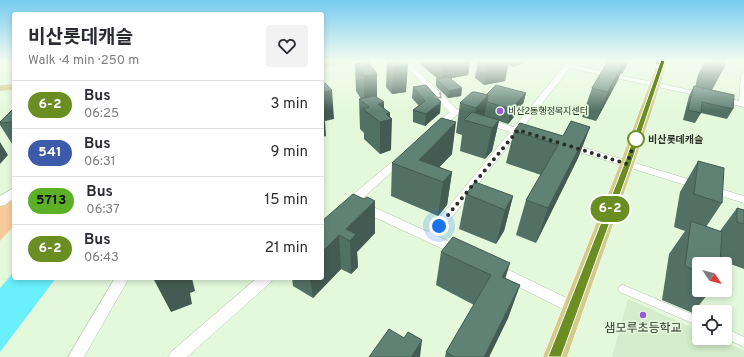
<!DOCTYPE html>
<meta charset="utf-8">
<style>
body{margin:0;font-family:Overpass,"Noto Sans KR",sans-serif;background:#f2f2f3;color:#2b2b33;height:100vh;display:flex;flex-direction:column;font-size:15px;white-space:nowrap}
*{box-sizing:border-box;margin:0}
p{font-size:13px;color:#7c7c81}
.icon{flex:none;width:22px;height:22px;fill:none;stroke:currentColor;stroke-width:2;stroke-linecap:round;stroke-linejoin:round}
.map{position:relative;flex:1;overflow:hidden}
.sheet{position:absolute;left:12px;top:12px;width:312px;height:268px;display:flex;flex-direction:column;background:#fff;border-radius:4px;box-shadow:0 2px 6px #0003}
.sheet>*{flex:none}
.badge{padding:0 8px;border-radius:13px;font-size:14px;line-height:26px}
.needle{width:26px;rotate:125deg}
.buttons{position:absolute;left:692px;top:257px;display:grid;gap:8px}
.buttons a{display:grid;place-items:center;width:40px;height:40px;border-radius:4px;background:#fff;box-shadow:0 2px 6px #0003;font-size:20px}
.you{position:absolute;width:20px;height:20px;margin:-10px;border:3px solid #fff;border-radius:50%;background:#1a73e8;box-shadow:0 0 0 6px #1a73e833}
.map>.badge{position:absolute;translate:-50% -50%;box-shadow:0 0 0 2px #fff}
.round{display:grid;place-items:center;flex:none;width:42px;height:42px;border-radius:4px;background:#f2f2f3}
.head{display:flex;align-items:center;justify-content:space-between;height:68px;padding:0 16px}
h1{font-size:19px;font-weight:700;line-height:30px}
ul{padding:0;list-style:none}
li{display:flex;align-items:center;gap:12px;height:48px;padding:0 16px;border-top:1px solid #e1e1e2}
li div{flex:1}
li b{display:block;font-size:15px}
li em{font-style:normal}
li .badge{min-width:44px;font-weight:700;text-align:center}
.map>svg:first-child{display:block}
</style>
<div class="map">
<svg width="744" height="357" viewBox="0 0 744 357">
<rect width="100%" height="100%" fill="#e4f9dc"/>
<path fill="#d4eccb" d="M628 299 699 331V338H716L744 351V357H612Z"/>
<path fill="#f7cb9a" d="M7 201H14V226L0 241V206Z"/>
<path fill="#6aeffd" d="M14 272V278H56L0 352V288Z"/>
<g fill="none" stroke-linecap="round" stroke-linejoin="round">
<g stroke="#b0c4a9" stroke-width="1">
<path id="pedestrian" d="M623 285 699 317V326L620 292 618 289 620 286Z
M725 328 744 337V347L725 338Z"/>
</g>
<g stroke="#b0c4a9" stroke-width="1">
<path id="minor" d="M401 61H408L458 110 463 111V115H457L440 129H434L433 127 434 125 450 112Z
M555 61 567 63 569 61H575L572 65 704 93 708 95 704 97 570 68 437 236 462 248 464 251 462 254 458 256 454 254 359 210 358 207 359 204H367L428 232 510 132 482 123 481 121 482 119H488L514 127 564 66Z
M744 72V107L719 101 718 99 722 97 739 101 741 74Z
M569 143 744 196V203L566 148 564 146 566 144Z
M402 155 407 158 405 160 352 208H344L343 205 344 202 399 156Z
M496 264 577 303 579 307 577 311 572 313 567 311 491 273 490 269 491 265Z
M115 278H129L84 357H68Z
M257 278H273L271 282 187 357H168L171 352Z"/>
</g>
<g stroke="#b0c4a9" stroke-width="1">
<path id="tertiary" d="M14 188V198L5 205 0 206V196Z"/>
</g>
<g stroke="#fff" stroke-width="1">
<path id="primary" d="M322 61H356L351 64 322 67Z
M658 61H668L634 164 567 357H543L620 164Z
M14 84V90L0 91V85Z"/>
</g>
<use href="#pedestrian" fill="#fff" fill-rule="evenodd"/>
<use href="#minor" fill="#fff" fill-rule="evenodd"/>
<use href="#tertiary" fill="#fff" fill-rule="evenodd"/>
<use href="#primary" fill="#d2cb89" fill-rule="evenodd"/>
</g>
<path fill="#537065" d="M387 61H404L406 92 392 94 386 87Z
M416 61H470L468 75 452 78V81L462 88 461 96 448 98 436 86V79H438Z
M478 61H532L512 67 508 64 505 81 484 85 475 78Z
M608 61H629L622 74H620L618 80 596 121 582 117 592 88Z
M705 61H725V66L712 90 733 109 727 119 701 113 695 123 683 120 689 96 694 86 695 87 698 75Z
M368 62 377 97 390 117 391 150 380 154 364 139V133L360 129 359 99H361L356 91 355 64Z
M413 87 440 113 425 126 413 122V110L419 106 412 98Z
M526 93 522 107 508 124 499 121 492 151 485 159 460 151 462 135 456 133 460 103 486 95Z
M14 108V147L0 125V122Z
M590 127 578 158 536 243 516 235 526 200 541 175 506 163 514 131 563 136Z
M452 154 439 167 452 172 447 205 438 216 391 196 392 163Z
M698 161 722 203 706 227 720 231 737 208 744 210V269L720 260 699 264V290H711L693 313 662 300 669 254 685 231 674 227 680 192Z
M466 194 513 196 504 231 496 244 459 229Z
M375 201V233L357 252 358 267 351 274 341 269 313 298 293 286 292 278H322V221Z
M441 252 505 278 520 285 508 318 489 357H445L446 352 474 305 436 285Z"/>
<path fill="#435b52" d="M444 61H470L468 75 452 78V81L442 83Z
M489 61H509L505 81 484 85Z
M513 61H532L512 67Z
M624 61H625L618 80 596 121 608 92Z
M628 61H629L622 74Z
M408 64 406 92 392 94 393 66Z
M377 74V102L364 103V76Z
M462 88 461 96 448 98 449 91Z
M332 90 334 119 325 121 326 136 322 137V92Z
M526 93 522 107 508 124 511 109Z
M488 95 483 125 473 122 476 108Z
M384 102V121L386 114 390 113V119H392L391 150 380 154V122L378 104Z
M441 102 440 113 425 126 426 114Z
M499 120 492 151 485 159 492 128Z
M456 122 452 154 430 177 419 160Z
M590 127 578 158 536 243 548 208Z
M0 142 8 155 0 164Z
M452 172 447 205 438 216 443 182Z
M513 196 504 231 496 244 505 210Z
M375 201V233L357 252 358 267 351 274 350 241 346 229Z
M339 235 341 269 313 298 310 278H322V252Z
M510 263 500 296 502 277Z
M153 278H192L195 291 190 293 192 304 171 312Z
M520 285 508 318 489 357H484Z
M422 340 420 357H411Z"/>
<path fill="#608275" stroke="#435b52" d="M388 61H404L408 64 393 66Z
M608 61H624L608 92 592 88Z
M709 61H725V66L709 63Z
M368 62 377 74 364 76 355 64Z
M448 77 462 88 449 91 436 79Z
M322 83H325L332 90 322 92Z
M426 85 441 102 426 114 413 110 425 101 413 87Z
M496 85 526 93 511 109 487 102 488 95H486Z
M694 86 734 95 733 109 702 102 701 113 688 110Z
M472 92H475L488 95 476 108 460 103Z
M375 96 384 102 378 104 390 113 386 114 392 119 380 122 363 109 369 107 359 99Z
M14 108V122L0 123V122Z
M472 112 499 120 492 128 464 120Z
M441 118 456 122 419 160 452 172 443 182 392 163Z
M571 121 590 127 548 208 526 200 558 145 514 131 520 123 563 136Z
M698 161 724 168 722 203 694 194Z
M475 182 513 196 505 210 466 194Z
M353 194 364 199 367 197 375 201 346 229 356 234 350 241 339 235 322 252V221Z
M737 208 744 210V224L737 222Z
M691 221 722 232 720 264H699V272L685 266Z
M453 237 510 263 502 277 520 285 484 357H454L446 352 491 275 441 252Z
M389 329 404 338 408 332 422 340 411 357H369Z"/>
<defs><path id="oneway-chevron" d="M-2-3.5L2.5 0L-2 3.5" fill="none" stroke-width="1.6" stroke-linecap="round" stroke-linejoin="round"/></defs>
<use stroke="#949892" href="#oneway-chevron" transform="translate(439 96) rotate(45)"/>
<linearGradient id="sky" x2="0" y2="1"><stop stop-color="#75ccf0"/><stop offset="0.55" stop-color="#f3fcef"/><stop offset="1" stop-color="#f3fcef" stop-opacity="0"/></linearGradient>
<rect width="744" height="111" fill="url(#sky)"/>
<path fill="#6b8e23" stroke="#fff" d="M661 60 665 61 631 164 561 357H548L624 164Z"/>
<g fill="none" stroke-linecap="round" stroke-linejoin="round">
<path stroke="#293126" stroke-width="4" stroke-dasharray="0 7.2" d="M439 226 518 130 627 164 636 138V139"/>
</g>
<g fill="#985bd2" stroke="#e4f9dc" stroke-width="1.5">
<circle cx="500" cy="111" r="4"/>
<circle cx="643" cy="315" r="4"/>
</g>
<circle fill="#fff" stroke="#6b8e23" stroke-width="2" cx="636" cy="139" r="8"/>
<g text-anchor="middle" stroke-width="3.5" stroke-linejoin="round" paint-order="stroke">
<g font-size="9" fill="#293126" stroke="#e4f9dc" text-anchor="start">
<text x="508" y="114">비산2동행정복지센터</text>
</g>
<g font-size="10" font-weight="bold" fill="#293126" stroke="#e4f9dc" text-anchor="start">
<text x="648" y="143">비산롯데캐슬</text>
</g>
<g font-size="12" fill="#293126" stroke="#e4f9dc">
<text x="643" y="332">샘모루초등학교</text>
</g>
</g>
</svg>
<div class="buttons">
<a><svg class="needle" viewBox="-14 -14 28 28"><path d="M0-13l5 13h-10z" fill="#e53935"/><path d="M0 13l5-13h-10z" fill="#7c7c81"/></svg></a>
<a><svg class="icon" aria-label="locate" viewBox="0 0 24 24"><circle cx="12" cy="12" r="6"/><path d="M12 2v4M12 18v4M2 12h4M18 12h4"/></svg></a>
</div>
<div class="you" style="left:439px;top:226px"></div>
<b class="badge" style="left:610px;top:209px;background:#6b8e23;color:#fff">6-2</b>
<section class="sheet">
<div class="head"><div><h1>비산롯데캐슬</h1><p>Walk · 4 min · 250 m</p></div><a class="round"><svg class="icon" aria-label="heart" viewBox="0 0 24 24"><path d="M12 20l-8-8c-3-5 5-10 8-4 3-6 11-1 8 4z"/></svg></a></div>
<ul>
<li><span class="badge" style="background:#6b8e23;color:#fff">6-2</span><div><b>Bus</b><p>06:25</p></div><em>3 min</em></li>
<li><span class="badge" style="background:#3d5bab;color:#fff">541</span><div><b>Bus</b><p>06:31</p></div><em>9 min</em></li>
<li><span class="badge" style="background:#5bb025;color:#111">5713</span><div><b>Bus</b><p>06:37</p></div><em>15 min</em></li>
<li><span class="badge" style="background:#6b8e23;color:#fff">6-2</span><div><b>Bus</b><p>06:43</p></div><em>21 min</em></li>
</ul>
</section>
</div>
